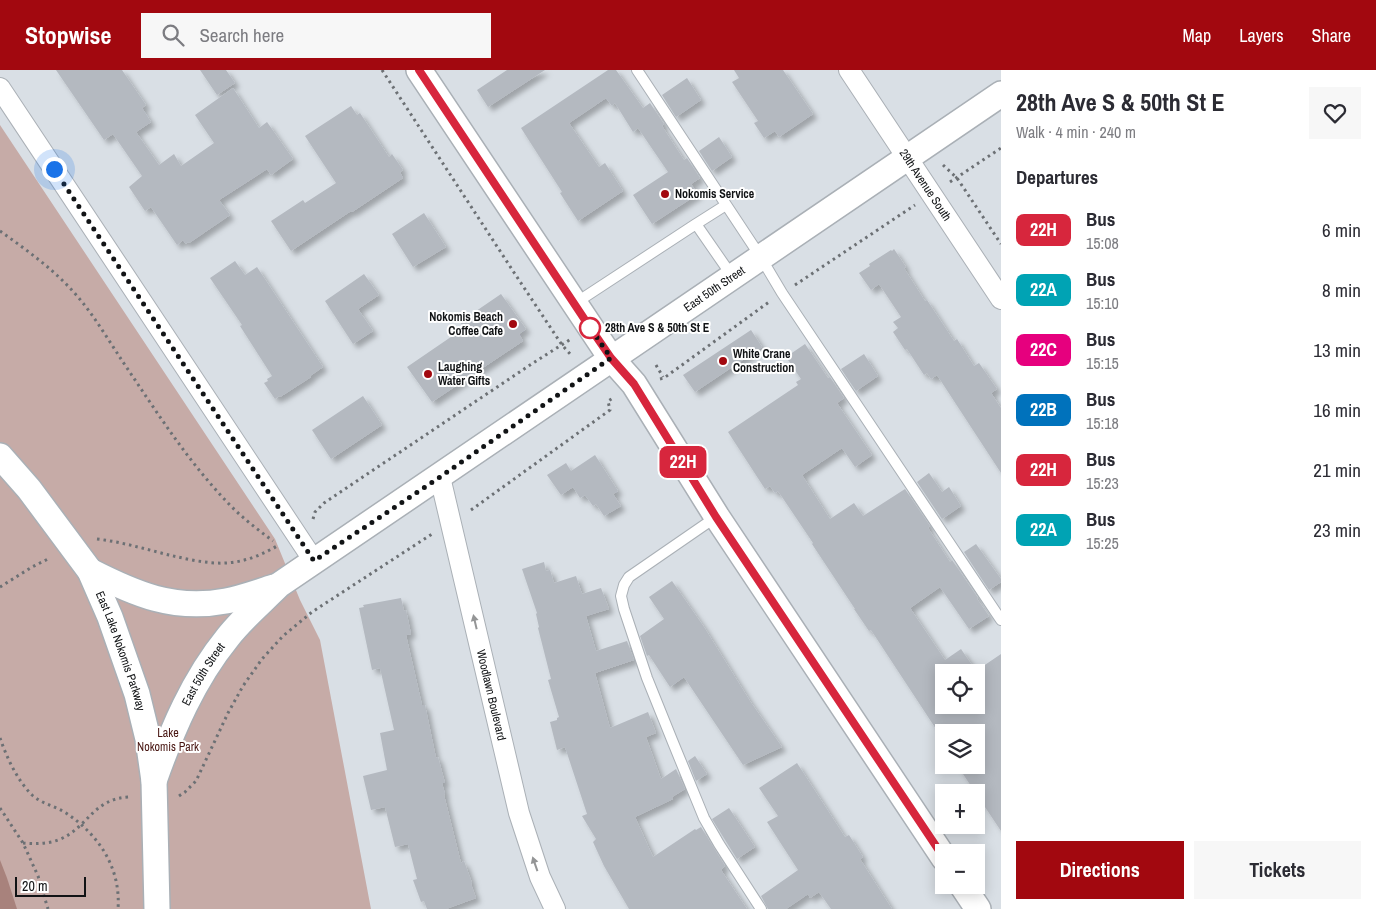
<!DOCTYPE html>
<meta charset="utf-8">
<style>
body{margin:0;font-family:"Archivo Narrow",sans-serif;background:#f7f7f7;color:#2b2b33;height:100vh;display:flex;flex-direction:column;font-size:19px;white-space:nowrap}
*{box-sizing:border-box;margin:0}
p{font-size:16px;color:#7c7c81}
.icon{flex:none;width:28px;height:28px;fill:none;stroke:currentColor;stroke-width:2;stroke-linecap:round;stroke-linejoin:round}
.map{position:relative;flex:1;overflow:hidden}
.side{display:flex;flex-direction:column;background:#fff;width:375px}
.side>*{flex:none}
.badge{padding:0 10px;border-radius:8px;font-size:18px;line-height:32px}
.fabs{position:absolute;left:935px;top:594px;display:grid;gap:10px}
.fabs a{display:grid;place-items:center;width:50px;height:50px;border-radius:0px;background:#fff;box-shadow:0 2px 12px #0003;font-size:25px}
.scale{position:absolute;left:15px;bottom:12px;width:71px;box-sizing:border-box;padding-left:5px;border:2px solid #111315;border-top:0;font-size:14px;line-height:18px;white-space:nowrap;color:#111315;-webkit-text-stroke:4px #fff;paint-order:stroke}
.you{position:absolute;width:25px;height:25px;margin:-12px;border:4px solid #fff;border-radius:50%;background:#1a73e8;box-shadow:0 0 0 8px #1a73e833}
.map>.badge{position:absolute;translate:-50% -50%;box-shadow:0 0 0 2px #fff}
h2{padding:0 15px;font-size:19px;line-height:45px}
.round{display:grid;place-items:center;flex:none;width:52px;height:52px;border-radius:0px;background:#f7f7f7}
.headline{display:flex;align-items:center;justify-content:space-between;height:85px;padding:0 15px}
h1{font-size:24px;font-weight:700;line-height:38px}
.action{display:flex;gap:10px;margin-top:auto;padding:10px 15px}
.action a{flex:1;height:58px;border-radius:0px;background:#a2080f;color:#fff;font-size:20px;font-weight:700;line-height:58px;text-align:center}
.action a+a{background:#f7f7f7;color:#2b2b33}
ul{padding:0;list-style:none}
li{display:flex;align-items:center;gap:15px;height:60px;padding:0 15px}
li div{flex:1}
li b{display:block;font-size:19px}
li em{font-style:normal}
li .badge{min-width:55px;font-weight:700;text-align:center}
header{display:flex;align-items:center;gap:30px;box-sizing:border-box;height:70px;padding:0 25px;background:#a2080f;color:#fff}
header strong{font-size:24px}
nav{display:flex;gap:28px;margin-inline-start:auto;font-size:18px}
.search{width:350px;height:45px;background:#f7f7f7;display:flex;align-items:center;gap:12px;box-sizing:border-box;padding:0 18px;border-radius:0px;color:#7c7c81;font-size:19px}
main{display:flex;flex:1;min-height:0}
.map>svg:first-child{display:block}
</style>
<header>
<strong>Stopwise</strong>
<div class="search"><svg class="icon" aria-label="search" viewBox="0 0 24 24"><circle cx="10" cy="10" r="6"/><path d="M15 15l6 6"/></svg>Search here</div>
<nav><a>Map</a><a>Layers</a><a>Share</a></nav>
</header>
<main>
<div class="map">
<svg width="1001" height="839" viewBox="0 0 1001 839">
<defs>
<filter id="shadow"><feDropShadow dx="4.5" dy="4.5" stdDeviation="2.5" flood-color="#0004"/></filter>
</defs>
<rect width="100%" height="100%" fill="#d9dfe5"/>
<path fill="#c6aba7" d="M0 55 275 469 300 530 320 570 371 839H0Z"/>
<path fill="#a8827c" d="M0 790 7 808 17 839H0Z"/>
<path fill="#b4b9c0" fill-rule="evenodd" filter="url(#shadow)" d="M56 0H122L146 35 142 38 151 52 136 62 159 95 174 84 181 96 214 73 195 45 233 18 259 58 267 52 293 89 271 105 267 99 219 130 230 145 189 173 188 172 186 174 183 170 177 175 151 137 145 141 129 117 142 106 113 64 104 70Z
M200 0H226L235 13 217 25Z
M507 0H545L488 37 477 20Z
M608 0H616L643 38 650 33 664 54 662 56 684 90 687 88 700 108 691 114 698 124 652 154 633 125 668 102 638 58 633 62 615 33 612 36 606 28 569 53 599 97 605 93 623 121 578 151 560 123 562 122 521 58Z
M734 0H783L813 44 779 67 775 61 764 68 754 53 758 51 732 12 739 8Z
M687 8 701 30 676 47 662 25Z
M351 36 357 45 360 43 389 87 392 84 403 100 400 102 403 108 352 142 351 141 291 181 271 151 303 130 305 133 336 113 305 66Z
M719 67 732 87 712 101 699 81Z
M424 143 446 177 413 197 392 164Z
M894 179 906 197 904 198 925 231 927 230 954 271 957 269 974 296 979 293 997 319 991 323 1001 338V403L937 305 931 309 927 303 924 305 907 279 905 280 893 262 898 258 893 252 901 247 879 214 871 220 859 203 870 196 869 194 891 180 892 181Z
M235 191 245 205 257 197 323 297 310 306 311 307 280 327 279 326 275 329 264 313 268 311 267 309 272 306 240 256 242 255 210 208Z
M364 204 379 225 358 239 373 261 353 274 325 231Z
M501 224 526 259 519 264 523 271 432 332 407 297 464 258 460 252Z
M751 260 762 277 695 322 683 305Z
M805 274 828 308 830 307 844 328 837 333 872 385 855 397 842 378 802 405 830 449 854 433 863 446 905 419 930 456 928 458 950 492 952 490 978 528 977 529 989 546 969 559 940 517 910 538 945 590 961 579 976 601 1001 584V761L957 695H976V662H944V674L936 663 938 662 871 560 869 561 854 539H855L812 474 813 473 778 421 775 423 770 416 765 419 728 362 798 315 796 312 801 309 786 287ZM944 602H976V635H944Z
M864 284 878 306 856 321 841 299Z
M363 326 382 355 331 389 312 360Z
M595 385 618 421 613 424 621 436 604 446 596 434 593 436 585 425 580 428 573 417 561 425 547 405 566 393 571 401Z
M929 403 942 422 949 417 961 436 942 449 917 412Z
M976 474 1001 509V512L989 520 964 482Z
M544 492 546 501 550 500 554 513 576 506 582 524 601 518 609 539 586 546 596 581 627 571 634 590 595 603 610 658 648 642 656 663 646 667 661 709 676 699 685 719 672 727 673 729 635 747 653 787 695 759 696 760 701 757 725 796 721 800 747 839H629L604 796 593 772 596 769 582 746 587 744 565 677 557 680 550 652 557 650V648L559 647 548 610 551 609 538 558 539 557 536 544 537 543 522 499Z
M672 511 704 557 750 631 782 677 743 695 684 607 670 617 649 585 647 586 640 566 664 549 649 527Z
M401 528 404 541 406 540 411 564 406 565 422 635H425L436 688 438 687 445 713H442L445 724 444 725 461 793 464 791 472 813 471 814 476 828 446 839H427L424 831 421 832 413 810 417 809 408 774 395 777 385 737 371 740 363 706 387 700 380 663 394 660 380 598 372 600 359 538 364 537 363 535Z
M695 686 707 704 696 711 688 691Z
M797 693 845 767 849 765 863 787 860 789 892 839H831L819 822 810 828 808 824 786 839H768L761 826 798 800 767 752 778 746 759 718Z
M729 738 755 777 737 789 712 749Z"/>
<g fill="none" stroke-linecap="round" stroke-linejoin="round">
<g stroke="#aab0b6" stroke-width="12">
<path id="service" d="M637 0 760 186 782 223 1001 550
M726 135 696 154 732 206
M574 234 696 154
M716 447 629 507 624 515 621 526 624 539 647 608 672 670 704 748 719 774 761 839"/>
</g>
<g stroke="#aab0b6" stroke-width="22">
<g id="minor">
<path id="s1" d="M849 0 1001 229"/>
<path d="M0 18 314 491"/>
<path id="s2" d="M440 407 519 743 540 807 555 839"/>
</g>
</g>
<g stroke="#aab0b6" stroke-width="28">
<g id="tertiary">
<path d="M419 0 611 288 634 314 717 447 944 788"/>
<path id="s3" d="M0 386 29 419 90 501 110 547 137 624 148 669 154 711 157 839"/>
<path d="M90 501C135 524 174 541 226 531 242 528 258 522 274 517"/>
<path id="s4" d="M154 711C172 660 193 610 228 567 243 548 262 532 279 515L1001 24"/>
<path d="M962 815 978 839"/>
</g>
</g>
<path stroke="#6c7074" stroke-width="3" stroke-dasharray="2.5 4" stroke-linecap="butt" d="M382 0 515 204 562 275 572 286
M943 95 957 108 1001 174
M950 112 1001 78
M0 161C28 181 56 201 78 227 95 247 109 271 123 292 156 341 187 390 227 432 241 447 257 459 273 471
M795 215 915 135
M656 295 663 307
M660 309 664 308 769 232
M471 440 610 340 608 331 613 328
M313 449 315 442 324 433 533 293 571 269
M97 469C122 472 145 479 169 485 187 489 207 494 226 493 244 492 262 485 277 476
M0 517 32 497 50 488
M0 668C7 688 17 710 32 725 42 734 55 736 66 743 99 765 121 798 118 839
M179 726 185 722 196 711 228 643 243 616 262 589 283 566 312 542 432 464
M0 738 23 773 38 806 48 839
M23 773C35 774 47 774 58 770 88 759 92 728 130 727"/>
<use href="#service" stroke="#fff" stroke-width="10"/>
<use href="#minor" stroke="#fff" stroke-width="20"/>
<use href="#tertiary" stroke="#fff" stroke-width="25"/>
</g>
<defs><path id="oneway-solid" d="M-6-.8H1V-3.2L6.5 0L1 3.2V.8H-6Z" transform="scale(1.25)"/></defs>
<g fill="#949596">
<use href="#oneway-solid" transform="translate(475 552) rotate(-103)"/>
<use href="#oneway-solid" transform="translate(535 794) rotate(-109)"/>
</g>
<g fill="none" stroke-linecap="round" stroke-linejoin="round">
<g stroke="#fff" stroke-width="11">
<path id="line" d="M419 0 589 256 611 288 634 314 716 447 944 788"/>
</g>
<use href="#line" stroke="#d7263d" stroke-width="8"/>
<path stroke="#111315" stroke-width="5" stroke-dasharray="0 9" d="M54 99 314 491 440 407 611 288 589 256 590 258"/>
</g>
<g fill="#a2080f" stroke="#fff" stroke-width="2">
<circle cx="665" cy="124" r="5"/>
<circle cx="513" cy="254" r="5"/>
<circle cx="723" cy="291" r="5"/>
<circle cx="428" cy="304" r="5"/>
</g>
<circle fill="#fff" stroke="#d7263d" stroke-width="2.5" cx="590" cy="258" r="10"/>
<g text-anchor="middle" stroke-width="4" stroke-linejoin="round" paint-order="stroke">
<g font-size="12" fill="#111315" stroke="#fff">
<text dy="4" stroke="none"><textPath href="#s1" startOffset="138">29th Avenue South</textPath></text>
<text dy="4" stroke="none"><textPath href="#s4" startOffset="762">East 50th Street</textPath></text>
<text dy="4" stroke="none"><textPath href="#s3" startOffset="232">East Lake Nokomis Parkway</textPath></text>
<text dy="4" stroke="none"><textPath href="#s4" startOffset="118">East 50th Street</textPath></text>
<text dy="4" stroke="none"><textPath href="#s2" startOffset="224">Woodlawn Boulevard</textPath></text>
</g>
<g font-size="12" font-weight="bold" fill="#111315" stroke="#fff" text-anchor="start">
<text x="675" y="128">Nokomis Service</text>
<text x="503" y="251" text-anchor="end">Nokomis Beach<tspan x="503" dy="14">Coffee Cafe</tspan></text>
<text x="733" y="288">White Crane<tspan x="733" dy="14">Construction</tspan></text>
<text x="438" y="301">Laughing<tspan x="438" dy="14">Water Gifts</tspan></text>
</g>
<g font-size="12" font-weight="bold" fill="#111315" stroke="#fff" text-anchor="start">
<text x="605" y="262">28th Ave S &amp; 50th St E</text>
</g>
<g font-size="12" fill="#481612" stroke="#fff">
<text x="168" y="667">Lake<tspan x="168" dy="14">Nokomis Park</tspan></text>
</g>
</g>
</svg>
<div class="fabs">
<a><svg class="icon" aria-label="locate" viewBox="0 0 24 24"><circle cx="12" cy="12" r="6"/><path d="M12 2v4M12 18v4M2 12h4M18 12h4"/></svg></a>
<a><svg class="icon" aria-label="layers" viewBox="0 0 24 24"><path d="M12 4l9 5-9 5-9-5zM3 14l9 5 9-5"/></svg></a>
<a>+</a>
<a>−</a>
</div>
<div class="scale">20 m</div>
<div class="you" style="left:54px;top:99px"></div>
<b class="badge" style="left:683px;top:392px;background:#d7263d;color:#fff">22H</b>
</div>
<section class="side">
<div class="headline"><div><h1>28th Ave S &amp; 50th St E</h1><p>Walk · 4 min · 240 m</p></div><a class="round"><svg class="icon" aria-label="heart" viewBox="0 0 24 24"><path d="M12 20l-8-8c-3-5 5-10 8-4 3-6 11-1 8 4z"/></svg></a></div>
<h2>Departures</h2>
<ul>
<li><span class="badge" style="background:#d7263d;color:#fff">22H</span><div><b>Bus</b><p>15:08</p></div><em>6 min</em></li>
<li><span class="badge" style="background:#00a3b4;color:#fff">22A</span><div><b>Bus</b><p>15:10</p></div><em>8 min</em></li>
<li><span class="badge" style="background:#e6007e;color:#fff">22C</span><div><b>Bus</b><p>15:15</p></div><em>13 min</em></li>
<li><span class="badge" style="background:#0072bc;color:#fff">22B</span><div><b>Bus</b><p>15:18</p></div><em>16 min</em></li>
<li><span class="badge" style="background:#d7263d;color:#fff">22H</span><div><b>Bus</b><p>15:23</p></div><em>21 min</em></li>
<li><span class="badge" style="background:#00a3b4;color:#fff">22A</span><div><b>Bus</b><p>15:25</p></div><em>23 min</em></li>
</ul>
<div class="action"><a>Directions</a><a>Tickets</a></div>
</section>
</main>
